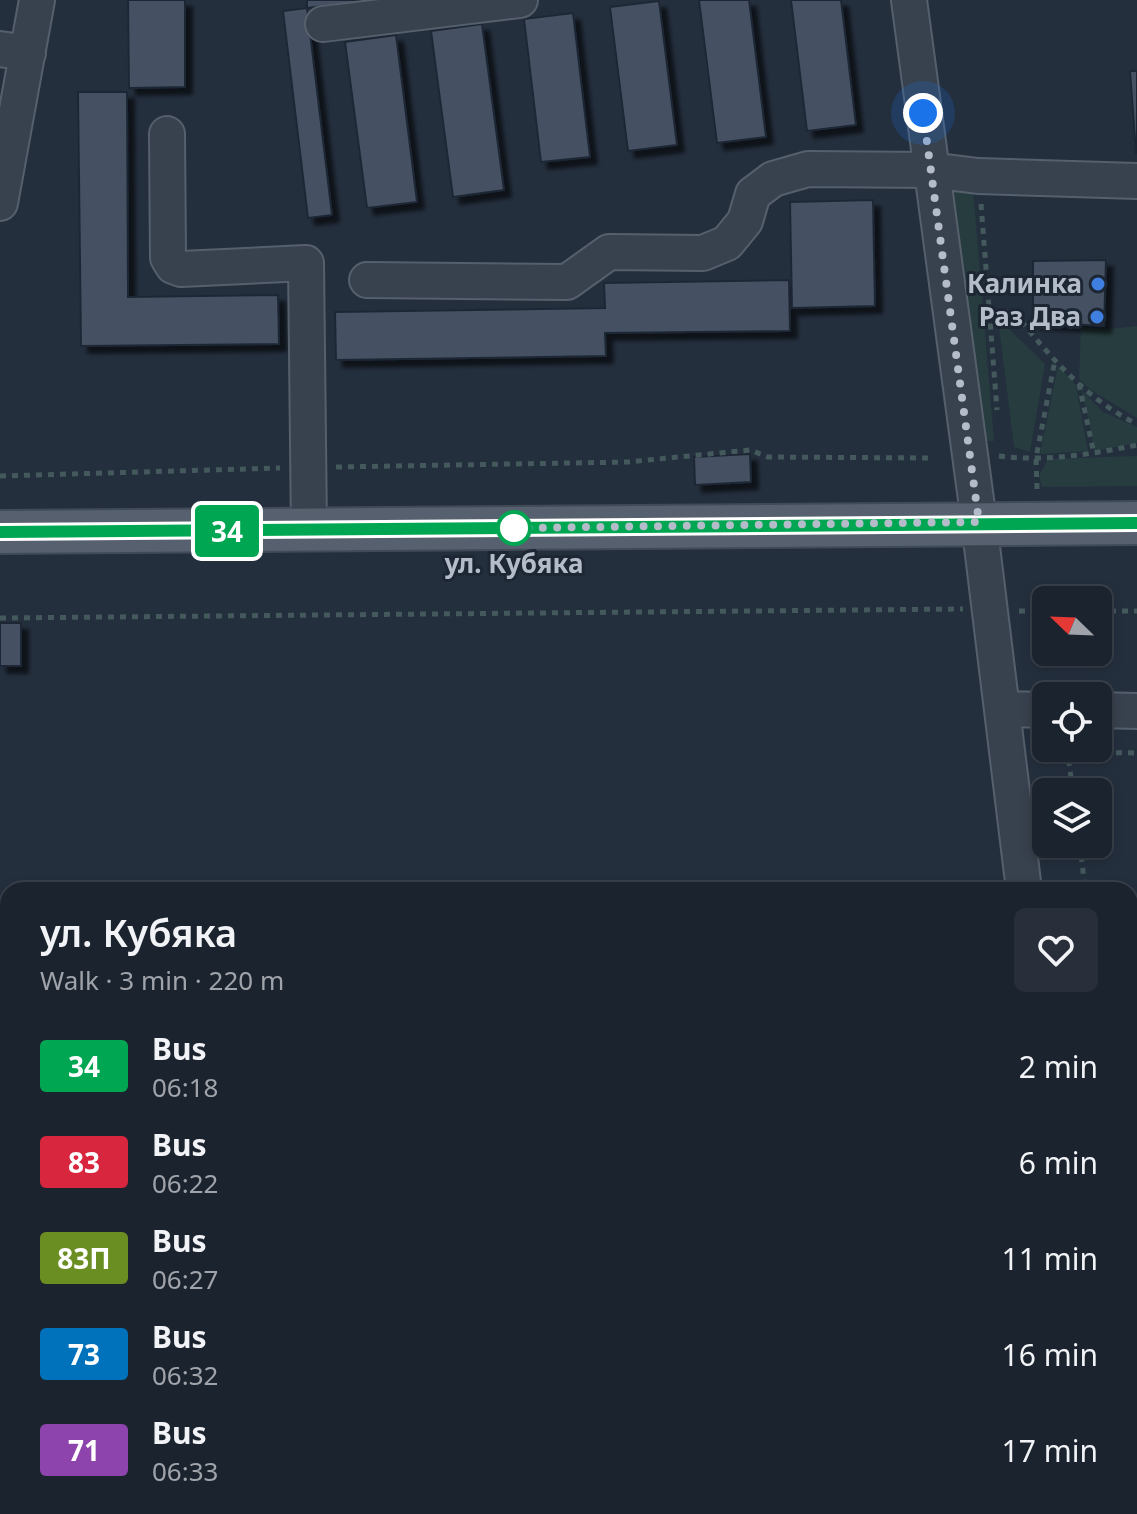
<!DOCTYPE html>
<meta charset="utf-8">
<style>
body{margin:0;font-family:"Noto Sans",sans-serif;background:#282f3a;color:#f1f3f6;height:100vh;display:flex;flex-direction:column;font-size:30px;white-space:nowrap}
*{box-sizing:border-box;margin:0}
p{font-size:26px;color:#a0a4aa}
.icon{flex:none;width:44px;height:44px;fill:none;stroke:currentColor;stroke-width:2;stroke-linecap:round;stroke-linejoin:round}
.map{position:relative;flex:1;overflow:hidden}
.panel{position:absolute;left:0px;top:882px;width:1138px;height:632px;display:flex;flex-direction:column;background:#1b232e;border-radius:24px 24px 0 0;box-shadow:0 4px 12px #0003,0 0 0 2px #39404a}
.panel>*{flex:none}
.badge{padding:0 16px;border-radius:6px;font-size:28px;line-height:52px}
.needle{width:52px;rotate:293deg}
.buttons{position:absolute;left:1032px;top:586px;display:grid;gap:16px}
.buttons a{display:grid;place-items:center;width:80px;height:80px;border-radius:12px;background:#1b232e;box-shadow:0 4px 12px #0003,0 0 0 2px #39404a;font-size:40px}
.you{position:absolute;width:40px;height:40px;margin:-20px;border:6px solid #fff;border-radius:50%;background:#1a73e8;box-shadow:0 0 0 12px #1a73e833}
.map>.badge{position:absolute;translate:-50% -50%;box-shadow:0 0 0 4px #fff}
.round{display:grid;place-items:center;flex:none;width:84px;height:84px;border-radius:12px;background:#282f3a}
.headline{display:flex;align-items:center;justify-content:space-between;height:136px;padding:0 40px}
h1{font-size:38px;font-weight:600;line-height:60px}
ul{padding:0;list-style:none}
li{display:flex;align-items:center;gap:24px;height:96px;padding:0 40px}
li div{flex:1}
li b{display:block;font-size:30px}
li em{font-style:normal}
li .badge{min-width:88px;font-weight:700;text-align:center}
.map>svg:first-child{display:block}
</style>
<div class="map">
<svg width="1137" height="1514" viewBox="0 0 1137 1514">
<defs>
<filter id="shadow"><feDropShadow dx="7" dy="7" stdDeviation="2" flood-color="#0009"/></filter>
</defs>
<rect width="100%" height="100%" fill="#242f3e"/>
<path fill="#263c3f" d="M946 181 973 188 994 441H986Z
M1137 326V418L1091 390 1079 379 1081 327 1110 329Z
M999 327 1008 328 1045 364 1030 452 1014 447Z
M1058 366 1076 385 1088 451 1040 454Z
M1082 390 1103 412 1137 427V443L1095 451Z
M1137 456V486L1042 487 1039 476 1048 459Z"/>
<path fill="#455162" stroke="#1f2835" stroke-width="2" filter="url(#shadow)" d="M128 0H185V87L129 88Z
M307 0H378L307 8Z
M699 0H749L766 137 717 143Z
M791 0H841L856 125 807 131Z
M659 1 677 145 628 151 610 7Z
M307 8 332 215 308 218 283 11Z
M573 13 590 157 541 162 524 19Z
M482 24 504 190 453 197 431 31Z
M396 35 417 202 367 208 345 42Z
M1130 71H1137V153H1136Z
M78 92H127L128 297 278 295 279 344 81 346Z
M873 200 875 306 792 308 790 202Z
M1106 260 1104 326 1033 322V261Z
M789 280 790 331 605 333 606 356 336 360 335 312 605 308 604 283Z
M750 454 751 482 695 485 694 457Z
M0 623H21V666H0Z
M74 1506H284L210 1514H0Z"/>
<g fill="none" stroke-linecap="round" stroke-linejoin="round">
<g stroke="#565f6c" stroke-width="38">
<path id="minor" d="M909 0 979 522 1024 890
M323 24 520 0
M0 49 28 53
M167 134 168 258 173 266 181 269 306 263 309 531
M0 203 37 0
M367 280 567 282 609 252 703 253 727 243 745 221 753 194 773 179 808 169 930 170 978 176 1137 181
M1003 709 1046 710
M1098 710 1137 711
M932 1506 934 1514
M398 1514 414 1511 429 1514
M607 1514 620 1506
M667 1514 671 1506
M1037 1514V1506"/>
</g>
<g stroke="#414a57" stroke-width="46">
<path id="major" d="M0 532 1137 523"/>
</g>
<path stroke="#44595c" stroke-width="5" stroke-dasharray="6 6" stroke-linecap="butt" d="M981 204 997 410
M990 312H1014C1049 356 1086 399 1137 424
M1079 384 1094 454
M999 456C1044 462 1093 454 1137 445
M336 467 628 462 750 450 768 457 933 458
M0 476 280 468
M1037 489 1036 458 1055 360
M1043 594V611
M1019 611H1046
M1098 611H1137
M0 618 963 609
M1067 748 1073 792
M1068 752 1137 753
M1080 844 1085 890
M1130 958 1137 960"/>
<use href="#minor" stroke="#38414e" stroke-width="34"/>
<use href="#major" stroke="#56606e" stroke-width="42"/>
</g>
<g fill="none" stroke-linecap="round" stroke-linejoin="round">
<g stroke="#fff" stroke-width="18">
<path id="line" d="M0 532 1137 523"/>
</g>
<use href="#line" stroke="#00a651" stroke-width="12"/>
<path stroke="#b4bcc9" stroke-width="8" stroke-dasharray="0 14.4" d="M514 528 979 522 923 113"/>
</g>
<g fill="#3f7fe0" stroke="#1d2633" stroke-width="3">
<circle cx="1098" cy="284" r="8"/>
<circle cx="1097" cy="317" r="8"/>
</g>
<circle fill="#fff" stroke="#00a651" stroke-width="4" cx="514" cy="528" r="16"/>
<g text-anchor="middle" stroke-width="6" stroke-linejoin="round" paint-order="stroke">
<g font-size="26" font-weight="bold" fill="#b4bcc9" stroke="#1d2633" text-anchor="end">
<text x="1082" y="293">Калинка</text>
<text x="1081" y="326">Раз Два</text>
</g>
<g font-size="26" font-weight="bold" fill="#b4bcc9" stroke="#1d2633">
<text x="514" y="573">ул. Кубяка</text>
</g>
</g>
</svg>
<div class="buttons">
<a><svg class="needle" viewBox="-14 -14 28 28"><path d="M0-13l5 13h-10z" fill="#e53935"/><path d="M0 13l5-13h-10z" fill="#a0a4aa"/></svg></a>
<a><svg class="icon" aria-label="locate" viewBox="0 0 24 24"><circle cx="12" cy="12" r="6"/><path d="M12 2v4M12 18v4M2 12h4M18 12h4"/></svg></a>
<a><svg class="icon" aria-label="layers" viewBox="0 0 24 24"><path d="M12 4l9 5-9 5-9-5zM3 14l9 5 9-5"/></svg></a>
</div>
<div class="you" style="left:923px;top:113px"></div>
<b class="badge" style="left:227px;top:531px;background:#00a651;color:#fff">34</b>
<section class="panel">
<div class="headline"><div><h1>ул. Кубяка</h1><p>Walk · 3 min · 220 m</p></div><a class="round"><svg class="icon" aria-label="heart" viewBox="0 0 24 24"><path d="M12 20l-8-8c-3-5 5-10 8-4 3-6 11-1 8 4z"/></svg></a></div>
<ul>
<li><span class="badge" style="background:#00a651;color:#fff">34</span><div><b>Bus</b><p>06:18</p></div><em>2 min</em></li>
<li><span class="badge" style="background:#d7263d;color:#fff">83</span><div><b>Bus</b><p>06:22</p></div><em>6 min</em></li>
<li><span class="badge" style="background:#6b8e23;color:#fff">83П</span><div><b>Bus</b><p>06:27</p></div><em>11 min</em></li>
<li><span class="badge" style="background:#0072bc;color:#fff">73</span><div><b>Bus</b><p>06:32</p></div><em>16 min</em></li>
<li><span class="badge" style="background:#8e44ad;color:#fff">71</span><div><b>Bus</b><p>06:33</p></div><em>17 min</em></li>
</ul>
</section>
</div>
